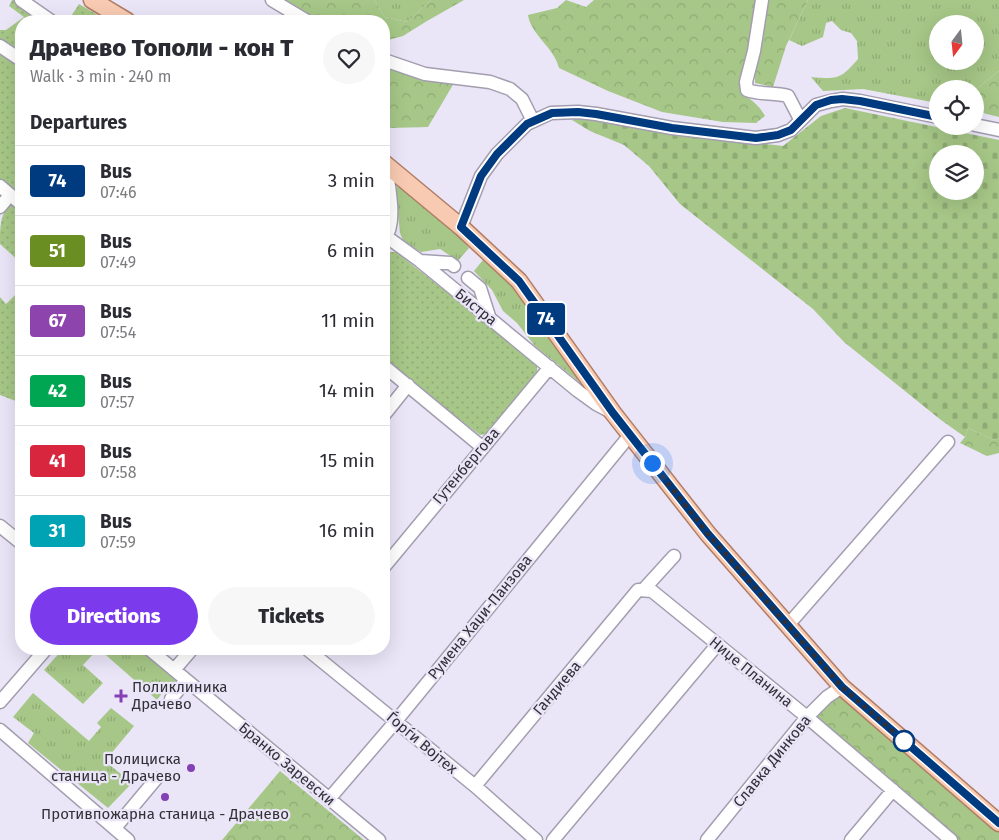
<!DOCTYPE html>
<meta charset="utf-8">
<style>
body{margin:0;font-family:"Fira Sans",sans-serif;background:#f7f7f7;color:#2b2b33;height:100vh;display:flex;flex-direction:column;font-size:19px;white-space:nowrap}
*{box-sizing:border-box;margin:0}
p{font-size:16px;color:#7c7c81}
.icon{flex:none;width:28px;height:28px;fill:none;stroke:currentColor;stroke-width:2;stroke-linecap:round;stroke-linejoin:round}
.map{position:relative;flex:1;overflow:hidden}
.side{position:absolute;left:15px;top:15px;width:375px;height:640px;display:flex;flex-direction:column;background:#fff;border-radius:20px;box-shadow:0 5px 20px #0002}
.side>*{flex:none}
.badge{padding:0 10px;border-radius:4px;font-size:18px;line-height:32px}
.needle{width:32px;rotate:195deg}
.fabs{position:absolute;left:929px;top:15px;display:grid;gap:10px}
.fabs a{display:grid;place-items:center;width:55px;height:55px;border-radius:50%;background:#fff;box-shadow:0 5px 20px #0002;font-size:25px}
.you{position:absolute;width:25px;height:25px;margin:-12px;border:4px solid #fff;border-radius:50%;background:#1a73e8;box-shadow:0 0 0 8px #1a73e833}
.map>.badge{position:absolute;translate:-50% -50%;box-shadow:0 0 0 2px #fff}
h2{padding:0 15px;font-size:19px;line-height:45px}
.round{display:grid;place-items:center;flex:none;width:52px;height:52px;border-radius:26px;background:#f7f7f7}
.headline{display:flex;align-items:center;justify-content:space-between;height:85px;padding:0 15px}
h1{font-size:24px;font-weight:800;line-height:38px}
.cta{display:flex;gap:10px;margin-top:auto;padding:10px 15px}
.cta a{flex:1;height:58px;border-radius:30px;background:#7c3aed;color:#fff;font-size:20px;font-weight:800;line-height:58px;text-align:center}
.cta a+a{background:#f7f7f7;color:#2b2b33}
ul{padding:0;list-style:none}
li{display:flex;align-items:center;gap:15px;height:70px;padding:0 15px;border-top:1px solid #e1e1e2}
li div{flex:1}
li b{display:block;font-size:19px}
li em{font-style:normal}
li .badge{min-width:55px;font-weight:700;text-align:center}
.map>svg:first-child{display:block}
</style>
<div class="map">
<svg width="999" height="840" viewBox="0 0 999 840">
<defs>
<pattern id="grass-tufts" width="24" height="20" patternUnits="userSpaceOnUse" patternTransform="scale(1.25)"><rect width="24" height="20" fill="#a6c787"/><path d="M3 7l-1-3M5 7V3M7 7l1-3M15 17l-1-3M17 17v-4M19 17l1-3" fill="none" stroke="#8fab75"/></pattern>
<pattern id="forest-crowns" width="20" height="18" patternUnits="userSpaceOnUse" patternTransform="scale(1.25)"><rect width="20" height="18" fill="#a6c787"/><path d="M2 6a3 3 0 1 1 6 0M12 15a3 3 0 1 1 6 0" fill="none" stroke="#8fab75"/></pattern>
<pattern id="cemetery-stones" width="16" height="16" patternUnits="userSpaceOnUse" patternTransform="scale(1.25)"><rect width="16" height="16" fill="#a6c787"/><path d="M2 7V4a2 2 0 0 1 4 0v3zM10 15v-3a2 2 0 0 1 4 0v3z" fill="#8fab75"/></pattern>
<pattern id="garden-dots" width="8" height="8" patternUnits="userSpaceOnUse" patternTransform="scale(1.25)"><rect width="8" height="8" fill="#a6c787"/><path d="M2 2h.1M6 6h.1" fill="none" stroke="#8fab75" stroke-width="1.8" stroke-linecap="round"/></pattern>
</defs>
<rect width="100%" height="100%" fill="#eae5f7"/>
<path fill="url(#grass-tufts)" fill-rule="evenodd" d="M374 0H431L407 22 385 17Z
M808 0H999V71L975 90V89H938L937 103 863 89 823 91 811 77C837 79 840 80 858 59L857 41 851 33 841 30 832 21 826 23 823 37 802 46 789 40ZM938 24H975V61H938Z
M398 185 447 222 469 248 458 261 440 249 421 252 404 243 400 233 397 203 396 190Z
M483 260 511 285 594 394 535 346 517 323 503 311 492 290 474 271Z
M63 649H98L83 665 103 683 83 704 44 670Z
M99 649H148L186 680 171 699 163 692 157 700Z
M33 693 89 741 101 727 97 723 111 708 134 726 105 761 132 783 108 808 28 743 34 733 13 717Z"/>
<path fill="url(#forest-crowns)" d="M285 0H374L385 17 407 22 431 0H464L427 21 403 36 384 41V21H321Z
M566 0 586 7 594 0H808L786 46 773 87 755 83V71L743 77 740 93C751 99 759 105 765 116L756 123 723 122 662 112 608 91 559 68C554 47 531 35 528 15L557 8Z
M384 63 454 83 428 127 389 128 387 148 384 146Z
M999 71V117L975 111V90Z
M968 428 994 440 999 438V453L987 456 960 443 965 437Z
M842 687 999 822V840H951L807 717Z
M280 771 364 840H222Z"/>
<path fill="url(#cemetery-stones)" fill-rule="evenodd" d="M845 108 999 140V438L994 440 968 428 965 437 941 420 844 342 813 309 680 204 649 166 624 145 590 131 572 120 576 118 708 137 783 146 821 116ZM938 154H975V191H938Z"/>
<path fill="url(#garden-dots)" d="M12 0H33L61 21H21V197L0 180V30H6L24 17 9 6Z
M79 4 108 21H68Z
M16 202 21 205V263L0 244C0 226 0 208 16 202Z
M388 252H396L444 290 445 289 537 366V374L487 434 480 435 459 419 458 421 384 358V257Z
M21 289V403L0 395V297L6 304Z"/>
<g fill="none" stroke-linecap="round" stroke-linejoin="round">
<g stroke="#a39eaf" stroke-width="15">
<path id="minor" d="M21 0 51 21
M272 0 307 21
M762 0 754 51 746 82 747 90C761 95 774 92 788 96L800 119
M0 46 21 60
M384 60 425 74 490 82 510 89 522 99 533 121
M975 125 999 130
M0 186 21 204
M0 207 10 195
M461 227 481 176 497 154 527 124 551 113 578 112 596 114 672 128 756 138 778 135 791 130 816 105 831 101 843 99 860 101 938 117
M387 237 420 261 578 391 596 404 611 412
M384 240C398 223 388 185 386 164
M420 261 450 263 454 266
M468 278 480 288 489 316
M384 366 482 447
M384 415 408 385
M0 526 21 543
M384 567 550 367
M644 589 674 556
M788 625 948 442
M149 649 379 840
M307 649 475 786 536 840
M174 670 192 649
M171 699 186 680
M0 702 46 649
M0 730 128 840
M475 786 638 590 652 591 807 717 951 840
M329 799 396 721 630 435
M115 828 156 779
M553 840 717 645
M707 840 807 717 827 697 842 687
M851 840 893 790"/>
</g>
<g stroke="#b07d65" stroke-width="19">
<path id="major" d="M92 0 127 21
M384 163 461 227 519 281 613 413 708 534 842 687 999 823"/>
</g>
<use href="#minor" stroke="#fff" stroke-width="12"/>
<use href="#major" stroke="#f8cab2" stroke-width="16"/>
</g>
<g fill="none" stroke-linecap="round" stroke-linejoin="round">
<g stroke="#fff" stroke-width="11">
<path id="line" d="M938 117 860 101 842 99 831 100 816 105 791 130 778 135 756 138 672 128 596 114 578 112 552 113 527 124 497 154 481 176 461 227 519 281 613 413 708 534 842 687 999 823"/>
</g>
<use href="#line" stroke="#003b80" stroke-width="8"/>
<path stroke="#323037" stroke-width="5" stroke-dasharray="0 9" d="M652 463 708 534 842 687 904 741"/>
</g>
<g fill="#8441b5" stroke="#eae5f7" stroke-width="2">
<path d="M118.5 688.5h5v5h5v5h-5v5h-5v-5h-5v-5h5z"/>
<circle cx="191" cy="768" r="5"/>
<circle cx="165" cy="797" r="5"/>
</g>
<circle fill="#fff" stroke="#003b80" stroke-width="2.5" cx="904" cy="741" r="10"/>
<g text-anchor="middle" stroke-width="4.5" stroke-linejoin="round" paint-order="stroke">
<g font-size="15" fill="#323037" stroke="#eae5f7">
<text transform="translate(476 307) rotate(39)" y="5">Бистра</text>
<text transform="translate(466 466) rotate(-50)" y="5">Гутенбергова</text>
<text transform="translate(480 617) rotate(-51)" y="5">Румена Хаџи-Панзова</text>
<text transform="translate(751 672) rotate(39)" y="5">Ниџе Планина</text>
<text transform="translate(557 688) rotate(-50)" y="5">Гандиева</text>
<text transform="translate(422 743) rotate(40)" y="5">Ѓорѓи Војтех</text>
<text transform="translate(772 761) rotate(-51)" y="5">Славка Динкова</text>
<text transform="translate(287 764) rotate(40)" y="5">Бранко Заревски</text>
</g>
<g font-size="15" fill="#323037" stroke="#eae5f7" text-anchor="start">
<text x="132" y="692">Поликлиника<tspan x="132" dy="17">Драчево</tspan></text>
<text x="181" y="764" text-anchor="end">Полициска<tspan x="181" dy="17">станица - Драчево</tspan></text>
<text x="165" y="819" text-anchor="middle">Противпожарна станица - Драчево</text>
</g>
</g>
</svg>
<div class="fabs">
<a><svg class="needle" viewBox="-14 -14 28 28"><path d="M0-13l5 13h-10z" fill="#e53935"/><path d="M0 13l5-13h-10z" fill="#7c7c81"/></svg></a>
<a><svg class="icon" aria-label="locate" viewBox="0 0 24 24"><circle cx="12" cy="12" r="6"/><path d="M12 2v4M12 18v4M2 12h4M18 12h4"/></svg></a>
<a><svg class="icon" aria-label="layers" viewBox="0 0 24 24"><path d="M12 4l9 5-9 5-9-5zM3 14l9 5 9-5"/></svg></a>
</div>
<div class="you" style="left:652px;top:463px"></div>
<b class="badge" style="left:546px;top:319px;background:#003b80;color:#fff">74</b>
<section class="side">
<div class="headline"><div><h1>Драчево Тополи - кон Т</h1><p>Walk · 3 min · 240 m</p></div><a class="round"><svg class="icon" aria-label="heart" viewBox="0 0 24 24"><path d="M12 20l-8-8c-3-5 5-10 8-4 3-6 11-1 8 4z"/></svg></a></div>
<h2>Departures</h2>
<ul>
<li><span class="badge" style="background:#003b80;color:#fff">74</span><div><b>Bus</b><p>07:46</p></div><em>3 min</em></li>
<li><span class="badge" style="background:#6b8e23;color:#fff">51</span><div><b>Bus</b><p>07:49</p></div><em>6 min</em></li>
<li><span class="badge" style="background:#8e44ad;color:#fff">67</span><div><b>Bus</b><p>07:54</p></div><em>11 min</em></li>
<li><span class="badge" style="background:#00a651;color:#fff">42</span><div><b>Bus</b><p>07:57</p></div><em>14 min</em></li>
<li><span class="badge" style="background:#d7263d;color:#fff">41</span><div><b>Bus</b><p>07:58</p></div><em>15 min</em></li>
<li><span class="badge" style="background:#00a3b4;color:#fff">31</span><div><b>Bus</b><p>07:59</p></div><em>16 min</em></li>
</ul>
<div class="cta"><a>Directions</a><a>Tickets</a></div>
</section>
</div>
